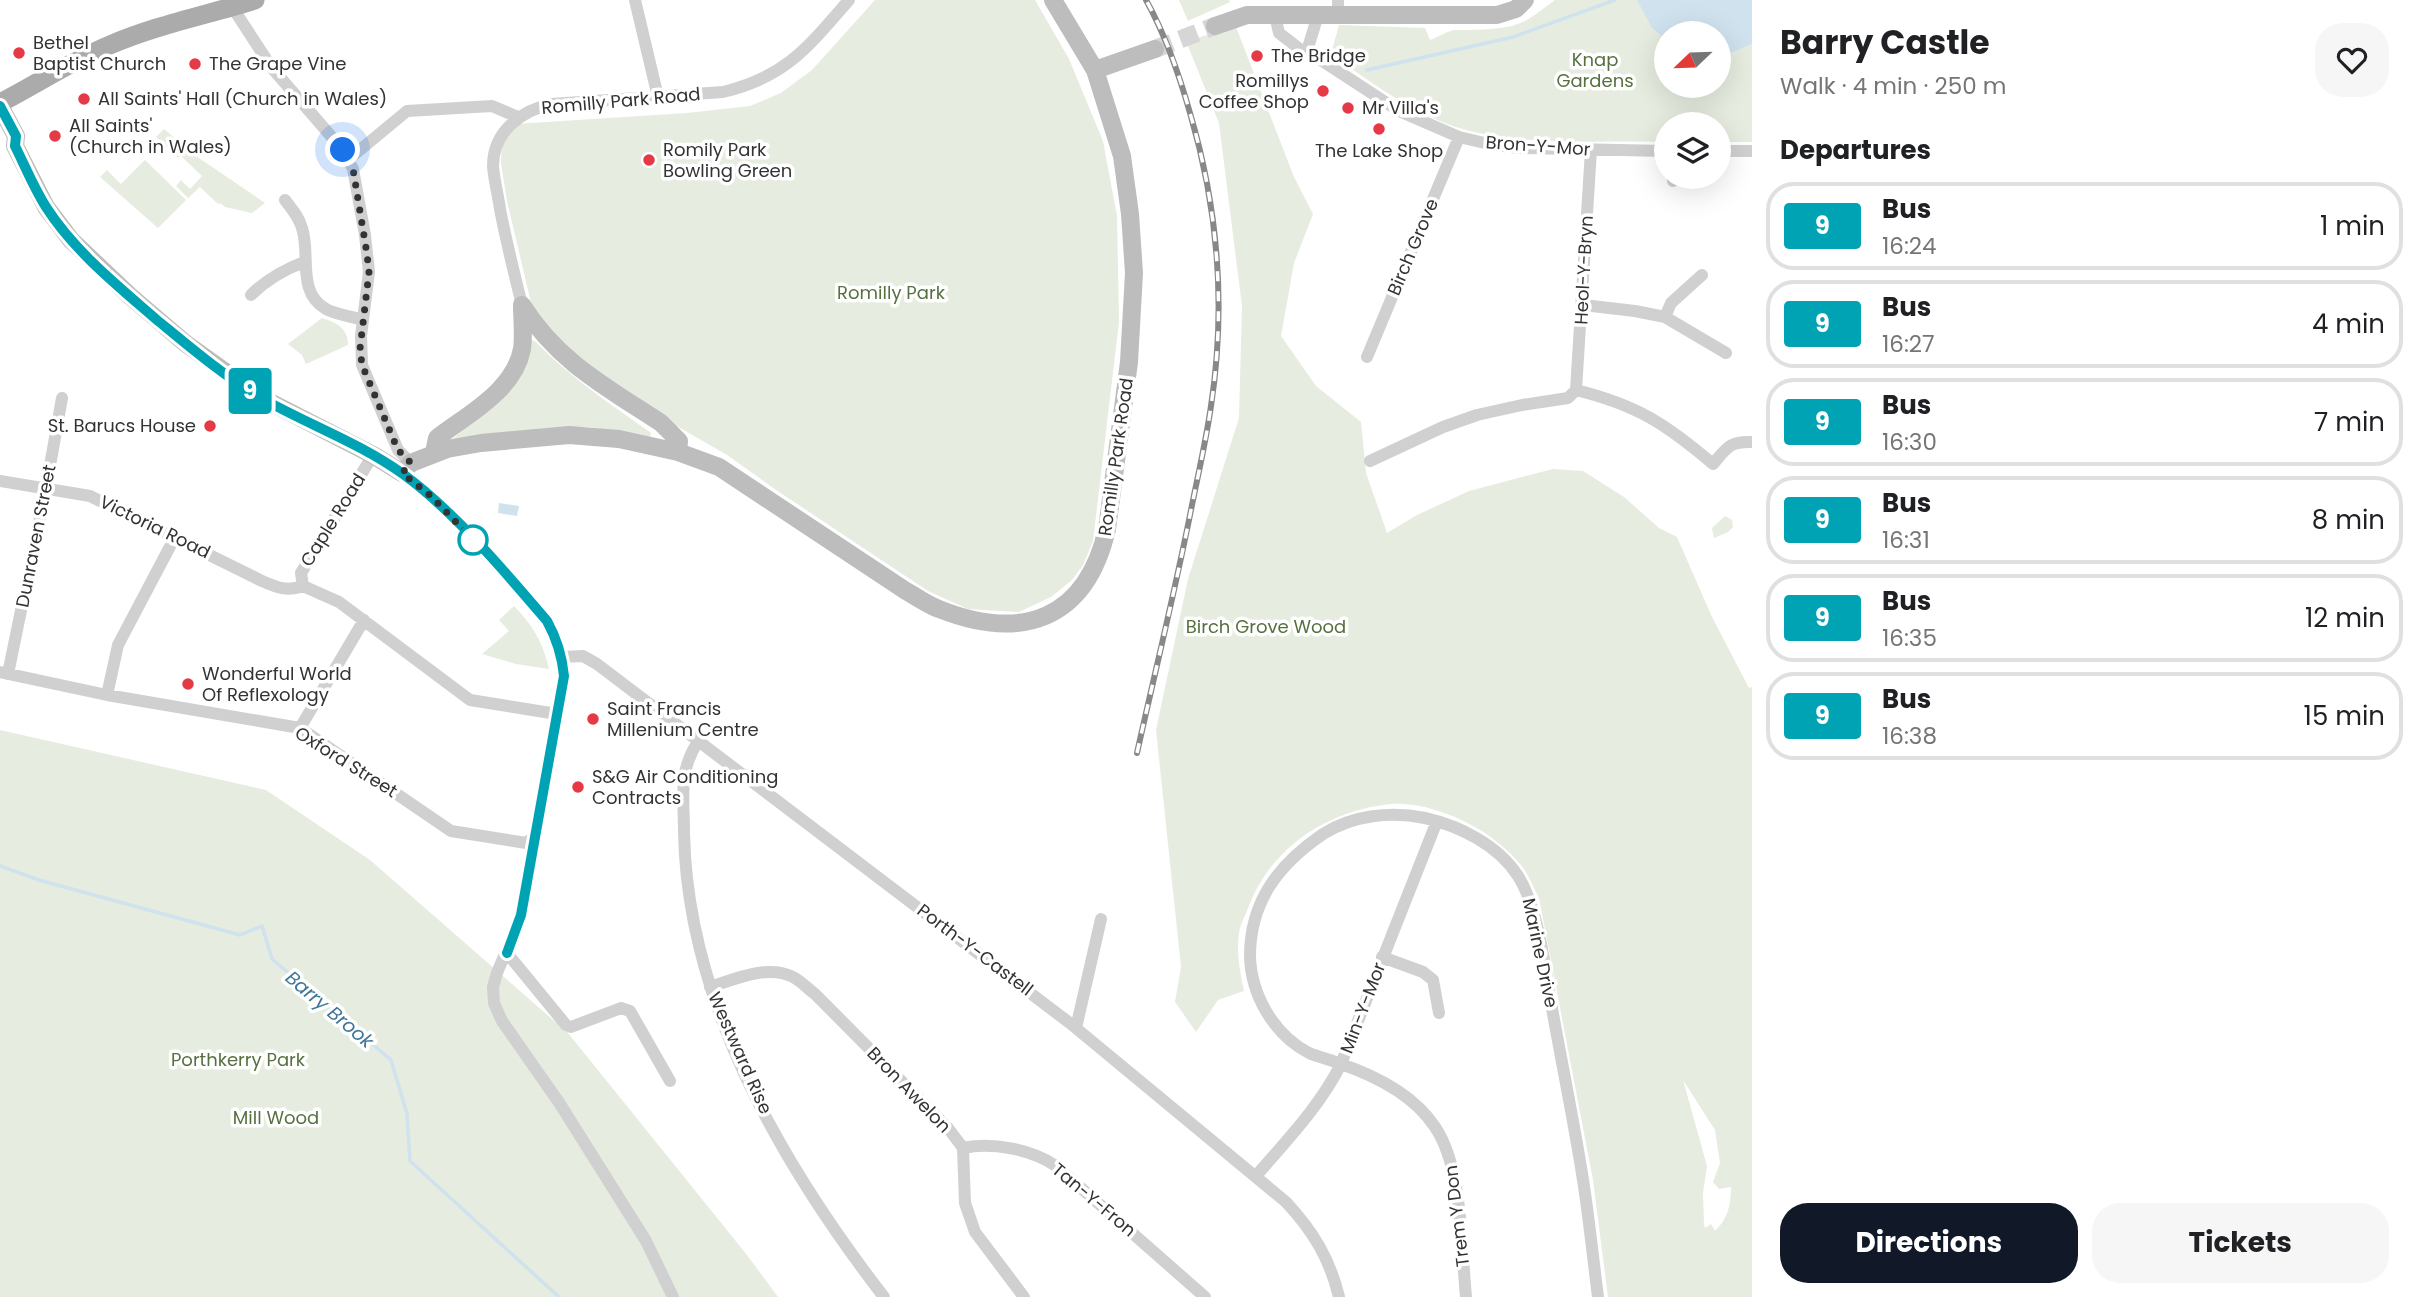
<!DOCTYPE html>
<meta charset="utf-8">
<style>
body{margin:0;font-family:Poppins,sans-serif;background:#f6f6f6;color:#202124;height:100vh;display:flex;flex-direction:column;font-size:26px;white-space:nowrap}
*{box-sizing:border-box;margin:0}
p{font-size:23px;color:#757577}
.icon{flex:none;width:38px;height:38px;fill:none;stroke:currentColor;stroke-width:2;stroke-linecap:round;stroke-linejoin:round}
.map{position:relative;flex:1;overflow:hidden}
.details{display:flex;flex-direction:column;background:#fff;width:665px}
.details>*{flex:none}
.badge{padding:0 14px;border-radius:5px;font-size:24px;line-height:46px}
.needle{width:46px;rotate:247deg}
.buttons{position:absolute;left:1654px;top:21px;display:grid;gap:14px}
.buttons a{display:grid;place-items:center;width:77px;height:77px;border-radius:50%;background:#fff;box-shadow:0 7px 28px #0002;font-size:35px}
.you{position:absolute;width:35px;height:35px;margin:-18px;border:5px solid #fff;border-radius:50%;background:#1a73e8;box-shadow:0 0 0 10px #1a73e833}
.map>.badge{position:absolute;translate:-50% -50%;box-shadow:0 0 0 4px #fff}
h2{padding:0 28px;font-size:26px;line-height:63px}
.round{display:grid;place-items:center;flex:none;width:74px;height:74px;border-radius:28px;background:#f6f6f6}
.head{display:flex;align-items:center;justify-content:space-between;height:119px;padding:0 28px}
h1{font-size:33px;font-weight:700;line-height:52px}
.button{display:flex;gap:14px;margin-top:auto;padding:14px 28px}
.button a{flex:1;height:80px;border-radius:28px;background:#111827;color:#fff;font-size:28px;font-weight:700;line-height:80px;text-align:center}
.button a+a{background:#f6f6f6;color:#202124}
ul{padding:0;list-style:none}
li{display:flex;align-items:center;gap:21px;height:88px;margin:0 14px 10px;padding:0 14px;border:4px solid #e0e0e0;border-radius:28px}
li div{flex:1}
li b{display:block;font-size:26px}
li em{font-style:normal}
li .badge{min-width:77px;font-weight:700;text-align:center}
main{display:flex;flex:1;min-height:0}
.map>svg:first-child{display:block}
</style>
<main>
<div class="map">
<svg width="1752" height="1297" viewBox="0 0 1752 1297">
<rect width="100%" height="100%" fill="#fff"/>
<path fill="#e6ecdf" fill-rule="evenodd" d="M875 0H1035L1069 59 1103 141 1117 216 1119 322 1093 541 1083 565 1072 580 1051 597 1019 612 968 609 928 591 779 492 727 455 656 414 561 347 533 311 507 201 501 163 502 141 515 124 687 113 750 106 781 93 812 70Z
M1179 0H1229L1230 2 1188 21Z
M1555 0H1752V142H1719L1718 124H1666V142H1660C1595 140 1518 147 1456 127 1411 112 1370 82 1331 54L1339 25 1425 28 1430 40C1438 37 1449 30 1456 30 1474 30 1494 30 1512 26 1528 22 1541 10 1555 0ZM1666 33H1718V86H1666Z
M1236 27 1294 177 1313 214 1294 263 1281 336 1316 386 1361 422 1366 473 1387 533 1417 515 1469 491 1553 469 1583 471 1624 497 1659 528 1677 537 1712 617 1749 688 1752 687V1297H1608L1593 1180 1539 898C1534 889 1530 878 1524 869 1514 855 1499 843 1485 833 1461 817 1421 801 1390 804 1327 811 1271 847 1248 908 1245 916 1240 925 1239 933 1236 952 1240 972 1244 991L1218 1000 1196 1032 1175 1002 1181 967 1156 730 1188 579 1239 418 1242 306 1219 123 1186 41ZM1683 1080 1715 1130 1720 1163 1713 1182 1719 1189 1731 1187C1731 1204 1728 1219 1715 1231L1711 1224 1705 1228 1704 1224 1703 1193 1707 1166Z
M164 129 196 156 265 203 252 213 225 207 220 203 218 204 200 187 188 198 176 186 181 180 190 189 202 176 181 156 178 158 156 137Z
M145 160 186 200 158 228 100 177 107 170 121 184Z
M322 318C336 323 348 327 348 345L306 364 302 355 288 344Z
M531 340 535 341C569 377 611 404 651 433L650 437 589 427 545 428 454 442 453 439C495 402 518 402 531 340Z
M1725 516 1732 520 1733 527 1728 532 1714 538 1712 528Z
M514 606C533 626 543 642 549 669L516 664 482 654 509 631 499 620Z
M0 730 266 790 370 860 568 1033 747 1255 778 1297H0Z"/>
<path fill="#cfe2ee" d="M1637 0H1752V44L1730 53 1719 55 1718 33H1666V39L1652 28Z
M499 503 519 506 517 516 498 513Z"/>
<g fill="none" stroke-linecap="round" stroke-linejoin="round">
<path stroke="#cfe2ee" stroke-width="3.5" d="M1367 70 1513 37 1615 0
M0 866 39 880 240 935 262 926 272 959 391 1060 407 1114 410 1161 559 1297"/>
<path stroke="#d6d6d6" stroke-width="18" stroke-dasharray="18 9" stroke-linecap="butt" d="M1155 49 1215 26"/>
<path stroke="#d0d0d0" stroke-width="12" d="M635 0 658 97
M229 2 272 68 343 150 353 169 365 235 369 272 361 336 362 365 398 450 411 463
M1275 15 1279 33 1301 50 1307 51 1399 111 1459 137 1489 144 1518 148 1666 151
M1338 15V0
M1307 51 1318 15
M1718 151H1752
M349 159 407 111 492 106 518 117
M1673 177V181
M285 200C292 209 299 217 302 228 311 254 296 292 326 309 337 315 351 316 363 320
M251 295C267 279 283 270 304 262
M522 305C514 273 506 241 500 209 498 195 494 180 493 166 493 131 522 110 552 104L723 92C786 77 808 47 849 0
M1583 305 1635 311 1665 317 1726 353
M1665 317 1671 303 1702 275
M1367 357 1459 137
M1576 390 1591 150
M1370 461 1443 427 1477 415 1522 405 1568 398 1576 390C1637 405 1666 424 1713 464 1727 448 1729 441 1752 442
M402 473 431 496 519 589 547 621 556 638 562 657 564 676 557 714 521 915 497 973 493 987 494 1003 502 1021 560 1104 646 1241 673 1297
M0 481 90 496 260 580C276 587 286 592 303 586
M303 586 339 602 470 700 557 714
M303 586 301 573 373 455
M562 657 583 656 597 664 1071 1024 1286 1202C1313 1231 1330 1259 1339 1297
M0 672 107 695 300 728 451 831 526 843 534 837
M8 674 46 488 62 398
M107 695 118 645 175 537
M300 728 364 620
M699 740C678 771 684 795 684 832 687 1003 782 1165 884 1297
M507 953 566 1025 571 1027 621 1008 630 1011 670 1081
M1382 957 1423 972 1433 980 1439 1013
M710 987C735 979 768 964 793 977 801 981 808 989 815 994L948 1128 963 1148 965 1203 975 1232 1024 1297
M1076 1028 1101 919
M963 1148C992 1142 1031 1149 1056 1166L1205 1297
M1256 1176C1287 1140 1320 1106 1341 1064L1437 821
M1466 1297C1461 1247 1463 1168 1435 1127 1414 1095 1374 1075 1338 1063 1329 1059 1318 1057 1309 1053 1274 1035 1251 995 1250 956 1250 901 1279 864 1323 834 1353 815 1391 811 1425 818 1460 826 1498 845 1518 876 1539 909 1545 969 1552 1008 1562 1065 1574 1122 1583 1180 1589 1218 1593 1258 1598 1297"/>
<path stroke="#bdbdbd" stroke-width="18" d="M1215 26 1247 15H1497L1516 9 1525 0
M1095 70 1155 49
M0 106 16 136 15 146 46 207 71 240 130 296 185 343 262 398 373 455 402 473 411 463 447 449 481 443 569 435 619 439 678 452 719 467 906 591C917 597 928 605 939 609 1022 642 1086 620 1107 529L1129 362 1134 273 1130 214 1122 156 1095 70 1053 0
M522 305C557 361 606 387 661 423L679 441 678 452
M434 453 437 438C468 414 514 391 522 349 524 335 522 319 522 305"/>
<path stroke="#ababab" stroke-width="19" d="M0 103C37 84 71 61 110 45 156 25 207 15 255 0"/>
<g stroke="#888" stroke-width="6">
<path id="rail" d="M1137 753C1155 672 1175 591 1191 510 1198 475 1206 441 1211 406 1226 308 1218 208 1190 113 1179 74 1166 36 1146 0"/>
</g>
<use href="#rail" stroke="#fff" stroke-width="3.5" stroke-dasharray="10" stroke-linecap="butt"/>
</g>
<g fill="none" stroke-linecap="round" stroke-linejoin="round">
<g stroke="#fff" stroke-width="16">
<path id="line" d="M0 106 16 136 15 146C25 166 34 188 46 207 75 252 118 286 157 320 191 348 225 377 263 399 309 425 360 443 403 474 454 511 506 573 547 621 557 639 562 655 564 676L521 915 507 953"/>
</g>
<use href="#line" stroke="#00a3b4" stroke-width="10"/>
<path stroke="#333" stroke-width="7" stroke-dasharray="0 12.6" d="M343 150 353 169 367 254 369 272 360 349 362 365 398 450 411 463 402 473 431 496 481 548 473 540"/>
</g>
<g fill="#e63946" stroke="#fff" stroke-width="2.5">
<circle cx="19" cy="53" r="7"/>
<circle cx="1257" cy="56" r="7"/>
<circle cx="195" cy="64" r="7"/>
<circle cx="1323" cy="91" r="7"/>
<circle cx="84" cy="99" r="7"/>
<circle cx="1348" cy="108" r="7"/>
<circle cx="1379" cy="129" r="7"/>
<circle cx="55" cy="136" r="7"/>
<circle cx="649" cy="160" r="7"/>
<circle cx="210" cy="426" r="7"/>
<circle cx="188" cy="684" r="7"/>
<circle cx="593" cy="719" r="7"/>
<circle cx="578" cy="787" r="7"/>
</g>
<circle fill="#fff" stroke="#00a3b4" stroke-width="3.5" cx="473" cy="540" r="14"/>
<g text-anchor="middle" stroke-width="7" stroke-linejoin="round" paint-order="stroke">
<g font-size="18" fill="#333" stroke="#fff" text-anchor="start">
<text x="33" y="49">Bethel<tspan x="33" dy="21">Baptist Church</tspan></text>
<text x="1271" y="62">The Bridge</text>
<text x="209" y="70">The Grape Vine</text>
<text x="1309" y="87" text-anchor="end">Romillys<tspan x="1309" dy="21">Coffee Shop</tspan></text>
<text x="98" y="105">All Saints' Hall (Church in Wales)</text>
<text x="1362" y="114">Mr Villa's</text>
<text x="69" y="132">All Saints'<tspan x="69" dy="21">(Church in Wales)</tspan></text>
<text x="663" y="156">Romily Park<tspan x="663" dy="21">Bowling Green</tspan></text>
<text x="1379" y="157" text-anchor="middle">The Lake Shop</text>
<text x="196" y="432" text-anchor="end">St. Barucs House</text>
<text x="202" y="680">Wonderful World<tspan x="202" dy="21">Of Reflexology</tspan></text>
<text x="607" y="715">Saint Francis<tspan x="607" dy="21">Millenium Centre</tspan></text>
<text x="592" y="783">S&amp;G Air Conditioning<tspan x="592" dy="21">Contracts</tspan></text>
</g>
<g font-size="18" fill="#56703f" stroke="#fff">
<text x="1595" y="66">Knap<tspan x="1595" dy="21">Gardens</tspan></text>
<text x="891" y="299">Romilly Park</text>
<text x="1266" y="633">Birch Grove Wood</text>
<text x="238" y="1066">Porthkerry Park</text>
<text x="276" y="1124">Mill Wood</text>
</g>
<g font-size="18" fill="#333" stroke="#fff">
<text transform="translate(621 101) rotate(-5)" y="6">Romilly Park Road</text>
<text transform="translate(1538 146) rotate(4)" y="6">Bron-Y-Mor</text>
<text transform="translate(1413 247) rotate(-67)" y="6">Birch Grove</text>
<text transform="translate(1584 270) rotate(-87)" y="6">Heol-Y-Bryn</text>
<text transform="translate(1116 457) rotate(-82)" y="6">Romilly Park Road</text>
<text transform="translate(333 520) rotate(-58)" y="6">Caple Road</text>
<text transform="translate(155 527) rotate(26)" y="6">Victoria Road</text>
<text transform="translate(36 536) rotate(-79)" y="6">Dunraven Street</text>
<text transform="translate(346 762) rotate(32)" y="6">Oxford Street</text>
<text transform="translate(975 950) rotate(37)" y="6">Porth-Y-Castell</text>
<text transform="translate(1540 953) rotate(78)" y="6">Marine Drive</text>
<text transform="translate(1363 1008) rotate(-69)" y="6">Min-Y-Mor</text>
<text transform="translate(740 1053) rotate(66)" y="6">Westward Rise</text>
<text transform="translate(909 1090) rotate(46)" y="6">Bron Awelon</text>
<text transform="translate(1094 1200) rotate(40)" y="6">Tan-Y-Fron</text>
<text transform="translate(1457 1216) rotate(-97)" y="6">Trem Y Don</text>
</g>
<g font-size="19" font-style="italic" fill="#3f7597" stroke="#fff">
<text transform="translate(330 1009) rotate(40)" y="7">Barry Brook</text>
</g>
</g>
</svg>
<div class="buttons">
<a><svg class="needle" viewBox="-14 -14 28 28"><path d="M0-13l5 13h-10z" fill="#e53935"/><path d="M0 13l5-13h-10z" fill="#757577"/></svg></a>
<a><svg class="icon" aria-label="layers" viewBox="0 0 24 24"><path d="M12 4l9 5-9 5-9-5zM3 14l9 5 9-5"/></svg></a>
</div>
<div class="you" style="left:343px;top:150px"></div>
<b class="badge" style="left:250px;top:391px;background:#00a3b4;color:#fff">9</b>
</div>
<section class="details">
<div class="head"><div><h1>Barry Castle</h1><p>Walk · 4 min · 250 m</p></div><a class="round"><svg class="icon" aria-label="heart" viewBox="0 0 24 24"><path d="M12 20l-8-8c-3-5 5-10 8-4 3-6 11-1 8 4z"/></svg></a></div>
<h2>Departures</h2>
<ul>
<li><span class="badge" style="background:#00a3b4;color:#fff">9</span><div><b>Bus</b><p>16:24</p></div><em>1 min</em></li>
<li><span class="badge" style="background:#00a3b4;color:#fff">9</span><div><b>Bus</b><p>16:27</p></div><em>4 min</em></li>
<li><span class="badge" style="background:#00a3b4;color:#fff">9</span><div><b>Bus</b><p>16:30</p></div><em>7 min</em></li>
<li><span class="badge" style="background:#00a3b4;color:#fff">9</span><div><b>Bus</b><p>16:31</p></div><em>8 min</em></li>
<li><span class="badge" style="background:#00a3b4;color:#fff">9</span><div><b>Bus</b><p>16:35</p></div><em>12 min</em></li>
<li><span class="badge" style="background:#00a3b4;color:#fff">9</span><div><b>Bus</b><p>16:38</p></div><em>15 min</em></li>
</ul>
<div class="button"><a>Directions</a><a>Tickets</a></div>
</section>
</main>
